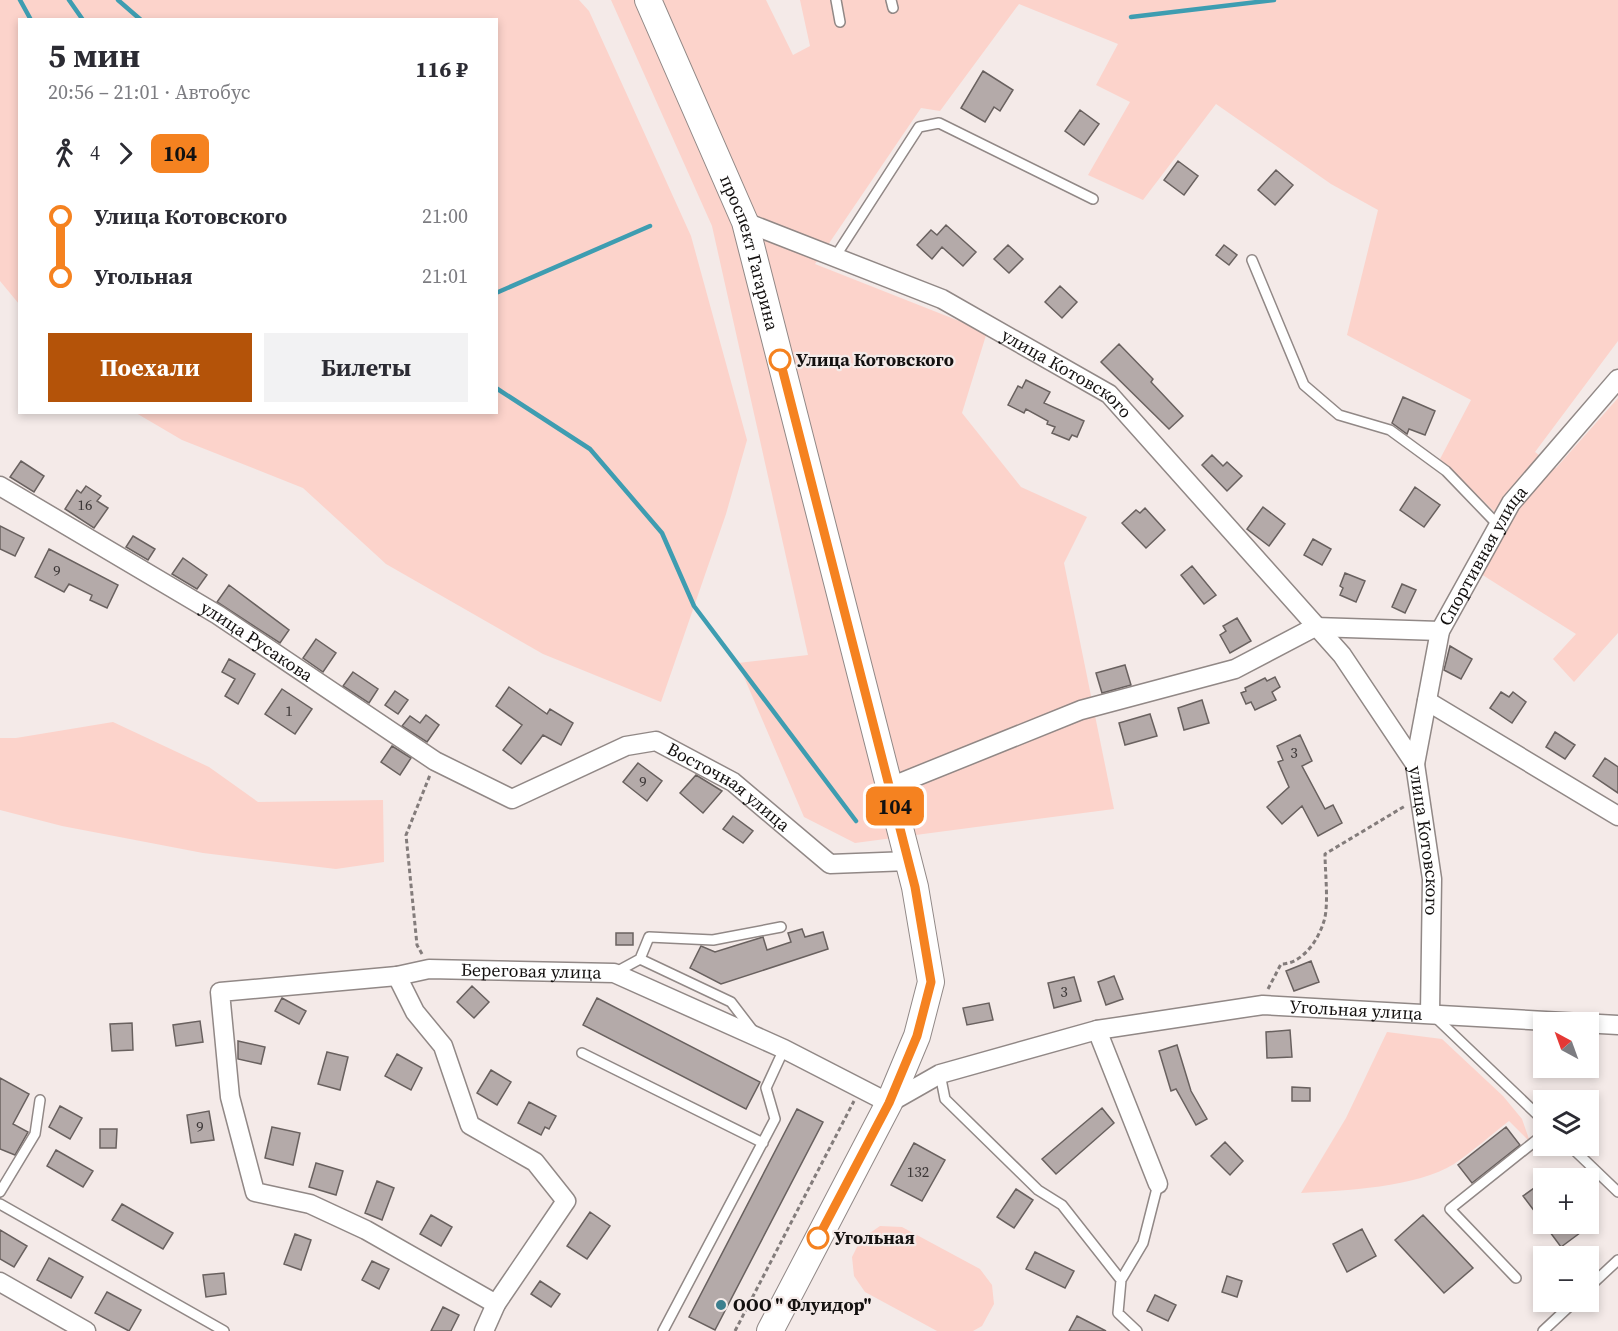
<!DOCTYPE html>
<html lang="ru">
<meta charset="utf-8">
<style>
body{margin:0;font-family:"Source Serif 4",serif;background:#f2f2f3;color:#2b2b33;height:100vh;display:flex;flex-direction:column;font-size:22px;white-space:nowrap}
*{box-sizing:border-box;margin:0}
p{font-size:20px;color:#7c7c81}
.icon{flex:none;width:33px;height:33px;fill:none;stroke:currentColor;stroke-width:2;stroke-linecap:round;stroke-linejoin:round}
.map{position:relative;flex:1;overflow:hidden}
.drawer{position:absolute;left:18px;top:18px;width:480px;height:396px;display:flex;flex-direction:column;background:#fff;border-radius:0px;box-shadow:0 3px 9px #0003}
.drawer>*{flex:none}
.badge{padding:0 12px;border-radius:9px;font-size:21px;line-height:39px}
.needle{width:39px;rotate:319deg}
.fabs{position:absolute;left:1533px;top:1012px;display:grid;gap:12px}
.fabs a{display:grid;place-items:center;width:66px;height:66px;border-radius:0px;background:#fff;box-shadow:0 3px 9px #0003;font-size:30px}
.map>.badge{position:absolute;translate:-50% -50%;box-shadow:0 0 0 3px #fff}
.legs{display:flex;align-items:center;gap:9px;height:66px;padding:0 30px;font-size:20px}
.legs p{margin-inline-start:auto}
.headline{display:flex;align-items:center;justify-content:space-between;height:102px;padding:0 30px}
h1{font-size:33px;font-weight:700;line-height:45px}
.button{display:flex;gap:12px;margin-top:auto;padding:12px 30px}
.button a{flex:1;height:69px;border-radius:0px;background:#b45309;color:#fff;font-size:24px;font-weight:700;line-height:69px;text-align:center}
.button a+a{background:#f2f2f3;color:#2b2b33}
ul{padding:0 30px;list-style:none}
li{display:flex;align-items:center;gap:21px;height:60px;font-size:22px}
li i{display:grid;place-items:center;width:9px;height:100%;margin:0 8px;background:currentColor}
li i::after{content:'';width:15px;height:15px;margin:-8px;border:4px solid;border-radius:50%;background:#fff}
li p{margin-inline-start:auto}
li:first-child i{background:linear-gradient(#0000 50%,currentColor 0)}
li:last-child i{background:linear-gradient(currentColor 50%,#0000 0)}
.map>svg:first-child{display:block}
</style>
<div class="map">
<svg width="1618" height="1331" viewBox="0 0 1618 1331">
<rect width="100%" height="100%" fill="#f4eae8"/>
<path fill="#fcd3cb" d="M0 0H579L589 11 691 236 747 440 726 514 661 702 543 654 386 564 303 488 182 440 136 413 496 412V20H20L19 304 0 281Z
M611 0H766L793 55 810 46 800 0H1618V341L1535 452 1556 468 1618 398V633L1574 682 1553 659 1576 634 1481 574 1504 521 1440 459 1471 400 1347 335 1378 210 1331 184 1216 104 1143 200 1088 175 1130 102 1096 85 1118 44 1019 4 940 111 921 108 815 264 987 332 962 413 1021 487 1087 517 1064 563 1114 809 855 843 804 817 738 663 808 655 712 226Z
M113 722 209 767 258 802 383 800 384 862 336 869 203 853 62 826 0 810V738H16Z
M1387 1032 1442 1039 1503 1096 1522 1119 1530 1142 1509 1121C1491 1135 1473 1151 1454 1164 1418 1187 1343 1191 1301 1193L1346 1118Z
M880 1226 902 1227 980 1269 992 1285 994 1304 982 1326 973 1331H937L865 1292 854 1276 852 1257 861 1239Z"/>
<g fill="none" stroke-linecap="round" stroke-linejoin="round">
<path stroke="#3e9db1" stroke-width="4.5" d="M20 0 31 20
M69 0 83 20
M118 0 141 20
M1131 17 1274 0
M496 293 650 226
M496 388 590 449 662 533 694 606 856 821"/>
</g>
<path fill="#b4aaa9" stroke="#69615f" stroke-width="1.5" d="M983 71 1013 90 1000 111 994 107 985 122 961 108Z
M1080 110 1099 124 1084 145 1065 131Z
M1178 161 1198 176 1184 195 1164 180Z
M1276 170 1293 185 1275 205 1258 190Z
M946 225 976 252 963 266 942 247 932 259 917 245 931 230 937 235Z
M1008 245 1023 259 1009 273 994 259Z
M1224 245 1237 255 1229 265 1216 255Z
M1060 286 1077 302 1062 318 1045 302Z
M1119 344 1153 379 1151 382 1183 416 1169 429 1101 362Z
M1026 380 1050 392 1044 403 1084 421 1077 437 1072 435 1069 440 1052 433 1055 427 1047 424 1048 421 1026 409 1024 413 1008 405 1018 386 1022 388Z
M1403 397 1435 411 1425 435 1409 429 1407 434 1392 423Z
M1212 455 1223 466 1227 462 1242 476 1227 491 1202 465Z
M21 461 44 476 34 492 10 477Z
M86 486 101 496 97 501 108 508 94 528 65 509 77 490 81 493Z
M1415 487 1440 505 1424 527 1400 510Z
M1263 507 1285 524 1269 546 1247 529Z
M1145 508 1165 530 1146 548 1122 523 1136 510 1140 513Z
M0 526 24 538 15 556 0 549Z
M133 536 155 549 148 560 126 547Z
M1313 539 1331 549 1322 565 1304 555Z
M49 549 118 585 107 608 90 600 92 595 69 584 64 592 35 577Z
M183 558 207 575 197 589 172 574Z
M1192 566 1216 595 1204 604 1181 575Z
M1345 573 1365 581 1356 602 1340 595 1343 588 1340 586Z
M1402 584 1416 590 1405 613 1392 607Z
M229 585 289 630 280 643 217 602Z
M1237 618 1251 641 1230 653 1220 635 1226 631 1223 626Z
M316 639 336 653 323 672 303 658Z
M1450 646 1472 659 1461 679 1444 670Z
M229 659 255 674 238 704 225 696 235 679 222 672Z
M1125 665 1131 685 1102 693 1096 673Z
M353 672 378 689 369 703 343 686Z
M1275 677 1280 687 1272 692 1276 700 1255 710 1251 702 1246 704 1241 693 1246 691 1245 688 1265 678 1267 681Z
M509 687 547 714 550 709 573 723 561 745 543 735 521 764 503 750 522 725 496 706Z
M282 689 312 709 295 734 265 714Z
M395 691 408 700 398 714 385 705Z
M1501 692 1509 697 1513 692 1526 702 1512 723 1490 708Z
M1202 700 1209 723 1184 730 1178 708Z
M1150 714 1157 736 1125 745 1119 723Z
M426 715 439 725 427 742 402 726 410 716 420 723Z
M1555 732 1575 745 1565 759 1546 747Z
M1300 735 1312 761 1302 766 1325 809 1333 805 1342 823 1318 836 1302 806 1282 824 1267 807 1289 787 1278 762 1283 760 1277 746Z
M392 746 411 758 400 775 381 762Z
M1605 758 1618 767V793L1593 776Z
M638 763 662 781 647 801 623 782Z
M696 775 722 791 703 813 680 793Z
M733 816 753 831 743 843 723 829Z
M802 929 805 937 823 932 828 949 721 984 690 968 701 946 715 952 763 937 767 950 791 942 788 933Z
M616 933H633V945H616Z
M1311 961 1319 982 1294 991 1286 971Z
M1114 976 1123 999 1106 1005 1098 982Z
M1074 977 1081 1001 1054 1008 1048 983Z
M472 986 489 1002 474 1018 457 1002Z
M282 998 306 1011 299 1024 275 1011Z
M597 998 760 1082 746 1109 583 1025Z
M989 1003 993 1020 967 1025 963 1008Z
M200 1021 203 1042 176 1046 173 1025Z
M132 1023 133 1050 112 1051 110 1024Z
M1290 1030 1292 1057 1267 1058 1266 1032Z
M238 1041 265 1047 261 1064 238 1059Z
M1177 1045 1191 1091 1207 1119 1196 1125 1176 1089 1171 1091 1159 1051Z
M327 1052 348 1057 340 1090 318 1084Z
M397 1054 422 1068 411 1090 385 1076Z
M491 1070 511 1082 497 1105 477 1093Z
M0 1078 29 1094 13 1124 28 1132 15 1155 0 1149Z
M1292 1087 1310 1088V1101H1292Z
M529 1102 556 1116 549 1129 545 1127 541 1135 518 1123Z
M60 1106 82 1118 70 1139 49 1127Z
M1102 1108 1114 1123 1056 1174 1042 1159Z
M797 1109 823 1122 715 1330 689 1317Z
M209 1111 214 1140 191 1143 187 1115Z
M272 1127 300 1133 293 1165 265 1158Z
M1506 1127 1520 1145 1472 1183 1458 1165Z
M100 1129H117L116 1148H100Z
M1225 1142 1243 1161 1230 1175 1211 1156Z
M914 1143 945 1160 922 1201 891 1185Z
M56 1150 93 1171 83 1187 47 1166Z
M316 1163 343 1171 336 1195 309 1187Z
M377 1181 394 1188 382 1220 365 1213Z
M1544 1181V1224L1523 1196Z
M1016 1189 1033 1200 1014 1228 997 1217Z
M122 1204 173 1233 163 1249 112 1220Z
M590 1212 610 1226 587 1259 567 1246Z
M431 1215 452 1227 441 1246 420 1234Z
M1423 1215 1473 1268 1444 1293 1395 1240Z
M1544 1224H1592L1561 1247Z
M1362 1229 1376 1256 1347 1272 1333 1244Z
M0 1230 27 1246 14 1267 0 1259Z
M295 1234 311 1240 301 1270 284 1264Z
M1035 1252 1074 1271 1065 1288 1026 1269Z
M49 1258 83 1277 71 1298 37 1280Z
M372 1261 389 1269 379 1289 362 1280Z
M224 1273 226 1294 206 1297 203 1275Z
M1227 1276 1242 1281 1237 1297 1222 1292Z
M540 1281 560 1294 551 1307 531 1294Z
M107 1292 141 1310 129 1331 95 1313Z
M1155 1295 1176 1305 1168 1321 1147 1311Z
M443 1307 459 1315 451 1331H431Z
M1077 1316 1106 1331H1069Z"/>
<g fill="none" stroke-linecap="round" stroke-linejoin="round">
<g stroke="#918886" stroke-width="12">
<path id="service" d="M836 0 840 22
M891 0 893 8
M835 257 919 127 939 123 1093 199
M1252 260 1304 385 1339 415 1390 430 1446 471 1498 525
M640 959 649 937 713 940 781 927
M616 972 640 959 731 1002 754 1032
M1434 1016 1544 1121
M582 1053 763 1143
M940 1074 945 1099 1038 1190 1062 1205 1121 1280 1118 1313 1137 1331
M1570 1146 1618 1192
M0 1192 35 1134 40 1100
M0 1204 224 1331
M1516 1278 1450 1209 1544 1134
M1121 1280 1143 1243 1158 1184
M1588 1288 1618 1260
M663 1331 775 1119 766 1088 784 1049
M1543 1331 1574 1302"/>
</g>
<g stroke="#918886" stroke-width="21">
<g id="minor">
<path id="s1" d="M745 222 942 299 1109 394 1342 655 1415 764 1432 879 1430 1013"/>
<path id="s2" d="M0 486 218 615 435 761 512 799 626 746 656 741 733 782 830 864 909 861"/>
<path d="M1427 701 1618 816"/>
<path id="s3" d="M1415 764 1440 631 1511 503 1618 379"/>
<path d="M890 787 1081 710 1235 669 1315 627 1440 631"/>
<path d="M397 976 415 1012 443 1046 470 1125 535 1162 566 1201 496 1304 484 1331"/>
<path d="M1097 1030 1158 1184"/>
<path d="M0 1282 86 1331"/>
<path id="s4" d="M496 1304 366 1230 310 1204 255 1192 230 1097 220 992 397 976 429 969 614 973 784 1049 889 1103 940 1074 1097 1030 1263 1005 1618 1025"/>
</g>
</g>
<g stroke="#918886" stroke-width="28">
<g id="secondary">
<path id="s5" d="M648 0 745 222 915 887 931 982 917 1036 889 1103 770 1331"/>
</g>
</g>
<path stroke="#837c7b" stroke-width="3" stroke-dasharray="4.5 3" stroke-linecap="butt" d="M422 954 417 945 406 835 430 775
M1268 989 1281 964C1302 964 1318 941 1324 921 1329 905 1325 872 1325 854L1405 806
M735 1331 854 1101"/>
<use href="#service" stroke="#fff" stroke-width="9"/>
<use href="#minor" stroke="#fff" stroke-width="18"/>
<use href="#secondary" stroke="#fff" stroke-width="26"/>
</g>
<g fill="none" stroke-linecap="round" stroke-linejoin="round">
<g stroke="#fff" stroke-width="14">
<path id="line-1" d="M780 360 915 887 931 982 917 1036 889 1103 818 1238"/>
</g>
<use href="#line-1" stroke="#f58220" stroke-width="9"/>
</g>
<g fill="#fff" stroke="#f58220" stroke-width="3">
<circle cx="780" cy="360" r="10"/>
<circle cx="818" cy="1238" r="10"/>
</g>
<circle fill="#3b7f8e" stroke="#f4eae8" stroke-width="2" cx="721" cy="1305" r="6"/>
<g text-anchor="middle" stroke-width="4.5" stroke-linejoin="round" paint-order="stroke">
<g font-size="15" fill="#3b3636">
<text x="85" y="510">16</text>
<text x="57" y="576">9</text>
<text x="289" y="716">1</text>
<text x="1294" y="758">3</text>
<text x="643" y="787">9</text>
<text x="1064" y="997">3</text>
<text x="200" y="1132">9</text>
<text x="918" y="1177">132</text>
</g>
<g font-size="18" fill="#13100f" stroke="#f4eae8">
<text dy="6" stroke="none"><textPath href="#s5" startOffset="273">проспект Гагарина</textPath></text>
<text dy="6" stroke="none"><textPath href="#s1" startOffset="357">улица Котовского</textPath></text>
<text dy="6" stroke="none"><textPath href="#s3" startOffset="222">Спортивная улица</textPath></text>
<text dy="6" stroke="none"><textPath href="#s2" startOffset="300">улица Русакова</textPath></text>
<text dy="6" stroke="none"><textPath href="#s2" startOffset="843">Восточная улица</textPath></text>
<text dy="6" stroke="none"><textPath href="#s1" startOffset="962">улица Котовского</textPath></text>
<text dy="6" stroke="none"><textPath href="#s4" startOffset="784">Береговая улица</textPath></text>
<text dy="6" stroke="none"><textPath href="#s4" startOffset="1654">Угольная улица</textPath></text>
</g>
<g font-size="18" font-weight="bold" fill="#13100f" stroke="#f4eae8" text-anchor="start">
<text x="796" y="366">Улица Котовского</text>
<text x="834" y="1244">Угольная</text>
</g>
<g font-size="18" font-weight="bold" fill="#13100f" stroke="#f4eae8" text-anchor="start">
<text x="733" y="1311">ООО " Флуидор"</text>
</g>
</g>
</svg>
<div class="fabs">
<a><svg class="needle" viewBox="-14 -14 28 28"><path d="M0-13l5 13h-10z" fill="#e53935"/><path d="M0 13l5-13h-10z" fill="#7c7c81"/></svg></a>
<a><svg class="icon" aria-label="layers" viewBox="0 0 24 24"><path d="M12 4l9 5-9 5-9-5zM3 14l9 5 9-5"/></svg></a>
<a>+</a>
<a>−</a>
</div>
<b class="badge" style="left:895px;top:806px;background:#f58220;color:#111">104</b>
<section class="drawer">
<div class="headline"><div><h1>5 мин</h1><p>20:56 – 21:01 · Автобус</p></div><b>116 ₽</b></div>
<div class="legs"><svg class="icon" aria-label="walk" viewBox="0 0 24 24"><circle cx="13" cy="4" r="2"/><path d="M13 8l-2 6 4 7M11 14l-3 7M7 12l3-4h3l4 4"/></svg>4<svg class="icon" aria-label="forward" viewBox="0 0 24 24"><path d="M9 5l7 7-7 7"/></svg><b class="badge" style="background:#f58220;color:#111">104</b></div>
<ul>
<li><i style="color:#f58220"></i><b>Улица Котовского</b><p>21:00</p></li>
<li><i style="color:#f58220"></i><b>Угольная</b><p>21:01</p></li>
</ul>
<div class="button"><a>Поехали</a><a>Билеты</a></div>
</section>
</div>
